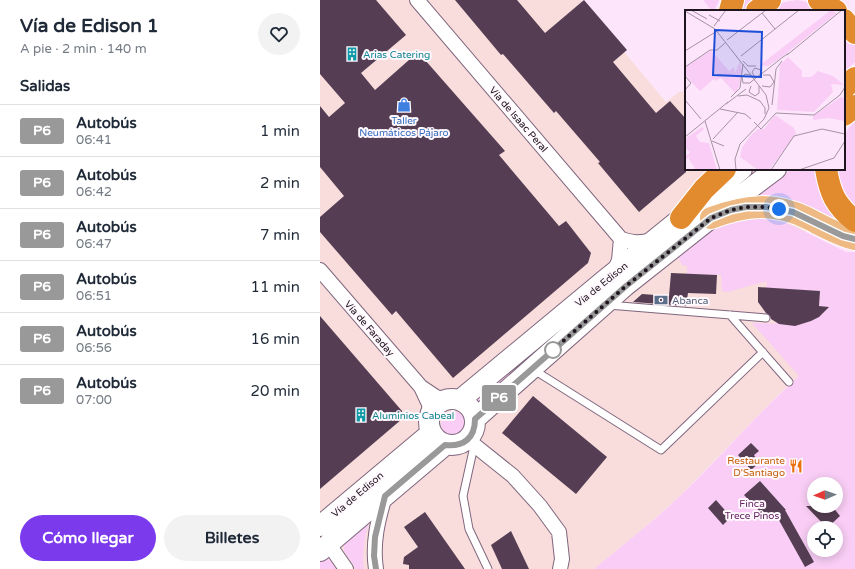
<!DOCTYPE html>
<html lang="es">
<meta charset="utf-8">
<style>
body{margin:0;font-family:"Varela Round",sans-serif;background:#f2f2f3;color:#1f2937;height:100vh;display:flex;flex-direction:column;font-size:15px;white-space:nowrap}
*{box-sizing:border-box;margin:0}
p{font-size:13px;color:#747a83}
.icon{flex:none;width:22px;height:22px;fill:none;stroke:currentColor;stroke-width:2;stroke-linecap:round;stroke-linejoin:round}
.map{position:relative;flex:1;overflow:hidden}
.panel{display:flex;flex-direction:column;background:#fff;width:320px}
.panel>*{flex:none}
.badge{padding:0 8px;border-radius:3px;font-size:14px;line-height:26px}
.needle{width:26px;rotate:268deg}
.tools{position:absolute;left:487px;top:477px;display:grid;gap:8px}
.tools a{display:grid;place-items:center;width:36px;height:36px;border-radius:50%;background:#fff;box-shadow:0 2px 10px #0003;font-size:20px}
.you{position:absolute;width:20px;height:20px;margin:-10px;border:3px solid #fff;border-radius:50%;background:#1a73e8;box-shadow:0 0 0 6px #1a73e833}
.map>.badge{position:absolute;translate:-50% -50%;box-shadow:0 0 0 2px #fff}
h2{padding:0 20px;font-size:15px;line-height:36px}
.round{display:grid;place-items:center;flex:none;width:42px;height:42px;border-radius:21px;background:#f2f2f3}
.overview{display:flex;align-items:center;justify-content:space-between;height:68px;padding:0 20px}
h1{font-size:19px;font-weight:700;line-height:30px}
.button{display:flex;gap:8px;margin-top:auto;padding:8px 20px}
.button a{flex:1;height:46px;border-radius:24px;background:#7c3aed;color:#fff;font-size:16px;font-weight:700;line-height:46px;text-align:center}
.button a+a{background:#f2f2f3;color:#1f2937}
ul{padding:0;list-style:none}
li{display:flex;align-items:center;gap:12px;height:52px;padding:0 20px;border-top:1px solid #e0e1e3}
li div{flex:1}
li b{display:block;font-size:15px}
li em{font-style:normal}
li .badge{min-width:44px;font-weight:700;text-align:center}
main{display:flex;flex:1;min-height:0}
.map>svg:first-child{display:block}
</style>
<main>
<section class="panel">
<div class="overview"><div><h1>Vía de Edison 1</h1><p>A pie · 2 min · 140 m</p></div><a class="round"><svg class="icon" aria-label="heart" viewBox="0 0 24 24"><path d="M12 20l-8-8c-3-5 5-10 8-4 3-6 11-1 8 4z"/></svg></a></div>
<h2>Salidas</h2>
<ul>
<li><span class="badge" style="background:#999;color:#fff">P6</span><div><b>Autobús</b><p>06:41</p></div><em>1 min</em></li>
<li><span class="badge" style="background:#999;color:#fff">P6</span><div><b>Autobús</b><p>06:42</p></div><em>2 min</em></li>
<li><span class="badge" style="background:#999;color:#fff">P6</span><div><b>Autobús</b><p>06:47</p></div><em>7 min</em></li>
<li><span class="badge" style="background:#999;color:#fff">P6</span><div><b>Autobús</b><p>06:51</p></div><em>11 min</em></li>
<li><span class="badge" style="background:#999;color:#fff">P6</span><div><b>Autobús</b><p>06:56</p></div><em>16 min</em></li>
<li><span class="badge" style="background:#999;color:#fff">P6</span><div><b>Autobús</b><p>07:00</p></div><em>20 min</em></li>
</ul>
<div class="button"><a>Cómo llegar</a><a>Billetes</a></div>
</section>
<div class="map">
<svg width="535" height="569" viewBox="0 0 535 569">
<rect width="100%" height="100%" fill="#fde6fb"/>
<path fill="#f8dddc" d="M0 0H261L346 102 359 92 366 91V169H436L535 293 479 376 458 395 360 496 323 529 274 569H0Z"/>
<path fill="#f9cdf5" fill-rule="evenodd" d="M383 0H399L394 11H392Z
M422 0H439L430 11H419Z
M477 0 494 4 505 11H446C455 3 466 2 477 0Z
M524 31 535 43V62L524 72Z
M535 120V207C522 197 520 184 517 169H524V137L527 130Z
M472 169H497L530 225 426 203Z
M438 218 463 221 526 252H535V569H274C303 545 333 522 360 496 401 457 437 414 479 376L432 323C449 323 482 326 497 318 502 316 505 311 508 307L499 306 500 291 446 288 447 281 408 292 402 291 401 275 367 274V266L362 265 357 255 389 230 419 219ZM494 484H516V506H494ZM494 528H516V550H494Z
M285 289 288 293 158 404 153 399Z
M121 423a12 12 0 1 1 24 0a12 12 0 1 1-24 0Z
M44 522 48 525C44 540 42 554 44 569H36L24 551V543Z
M6 558 10 560 16 569H0V560Z"/>
<path fill="#553e53" d="M0 0H56L86 35 41 73 55 90 98 52 185 151 179 155 239 226 246 221 271 253 268 263 133 378 76 311 72 315 0 232V217L24 196 0 167V106L9 117 25 103 0 74Z
M135 0H197L225 33 264 0 307 50 293 62 336 113 350 101 366 119V172L319 212 278 163 280 162 236 111 234 113 183 54 181 55Z
M351 273 397 275 396 294 368 293 366 306 313 302 322 294 349 296Z
M438 287 500 291 499 306 509 307 499 317 491 321 475 326 459 324 451 319 450 316 446 313 438 302Z
M0 316 82 411V419L0 489Z
M213 396 287 457 256 494 182 433Z
M431 443 439 451 434 455 439 463 431 470 418 455Z
M440 481 466 510H465L494 562 485 567 455 513 443 515 424 495Z
M396 500 411 517 403 525 388 508Z
M486 506H512L520 516 507 528Z
M105 512 145 569H89V565L83 564 84 557 98 547 84 527Z
M191 531 209 569H182L171 545Z"/>
<g fill="none" stroke-linecap="round" stroke-linejoin="round">
<g stroke="#7f667d" stroke-width="9">
<path id="lane" d="M288 305 446 318
M410 315 469 382
M214 370 341 450 443 352
M154 446 143 496 149 529 168 569"/>
</g>
<g stroke="#7f667d" stroke-width="16">
<path id="street" d="M97 0 301 239
M0 270 101 387 109 404 110 412
M294 272 299 260 301 239C313 243 320 243 332 240
M101 387 116 397 126 399
M148 440 193 476 220 506 239 532 242 559 240 569
M11 536 8 543 26 569
M56 569C52 543 58 520 65 496"/>
</g>
<g stroke="#7f667d" stroke-width="22">
<path id="secondary" d="M109 422a23 23 0 1 1 46 0a23 23 0 1 1-46 0Z
M140 400 286 279 422 169
M155 419 305 286 391 218 456 169
M0 526 111 433
M0 551 125 445"/>
</g>
<g stroke="#fff" stroke-width="24">
<path id="primary" d="M391 218C426 205 453 202 487 218 503 226 518 235 535 239"/>
</g>
<g stroke="#fff" stroke-width="24">
<path id="highway" d="M499 0 516 11
M410 11 413 0
M437 11 450 0
M524 20 535 33
M524 88 535 78
M524 115 535 106
M506 169C510 193 515 205 535 221
M361 218 384 189 405 169"/>
</g>
<use href="#lane" stroke="#fff" stroke-width="7"/>
<use href="#street" stroke="#fff" stroke-width="14"/>
<use href="#secondary" stroke="#fff" stroke-width="20"/>
<use href="#primary" stroke="#eeb982" stroke-width="22"/>
<use href="#highway" stroke="#e28a2e" stroke-width="22"/>
</g>
<g fill="none" stroke-linecap="round" stroke-linejoin="round">
<g stroke="#fff" stroke-width="9">
<path id="line" d="M56 569 54 556 55 537 65 496 125 445C144 447 155 438 155 419L306 286 391 218 411 210 426 207H446L473 212 523 236 535 239"/>
</g>
<use href="#line" stroke="#999" stroke-width="6"/>
<path stroke="#1f151e" stroke-width="4" stroke-dasharray="0 7.2" d="M233 350 306 286 391 218 411 210 426 207H446L459 209"/>
</g>
<defs>
<g id="building-bare" transform="scale(1.08)"><path d="M-4-6H4V6H1V3H-1V6H-4ZM-2.5-4.3h1.7v1.8h-1.7ZM.8-4.3h1.7v1.8H.8ZM-2.5-1h1.7V.8h-1.7ZM.8-1h1.7V.8H.8Z" fill="#0f9aa8" stroke="#fff9fe" stroke-width="2.5" paint-order="stroke"/></g>
<g id="shop-bare" transform="scale(1.08)"><path d="M-5-2.5h2.3a2.7 3.5 0 0 1 5.4 0H5L5.5 6h-11ZM-1.5-2.5h3a1.5 2.3 0 0 0-3 0Z" fill="#3f7fe0" stroke="#fff9fe" stroke-width="2.5" paint-order="stroke"/></g>
<g id="bank-bare" transform="scale(1.08)"><path d="M-6-4H6V4H-6ZM0-2.3a2.3 2.3 0 1 0 0 4.6a2.3 2.3 0 1 0 0-4.6Z" fill="#5c6f8a" stroke="#fff9fe" stroke-width="2.5" paint-order="stroke"/></g>
<g id="restaurant-bare" transform="scale(1.08)"><path d="M-5-6h1v4h1v-4h1v4h1v-4h1v5L-1.5 .5V6h-2V.5L-5-1ZM5-6V6H3V1.5H1.5Q1.5-4 5-6Z" fill="#e8710a" stroke="#fff9fe" stroke-width="2.5" paint-order="stroke"/></g>
</defs>
<g fill-rule="evenodd">
<use href="#building-bare" x="32" y="54"/>
<use href="#shop-bare" x="84" y="105"/>
<use href="#bank-bare" x="341" y="300"/>
<use href="#building-bare" x="41" y="415"/>
<use href="#restaurant-bare" x="476" y="466"/>
</g>
<circle fill="#fff" stroke="#999" stroke-width="2" cx="233" cy="350" r="8"/>
<g text-anchor="middle" stroke-width="4" stroke-linejoin="round" paint-order="stroke">
<g font-size="10" fill="#0d838f" stroke="#fff9fe" text-anchor="start">
<text x="43" y="58">Arias Catering</text>
<text x="52" y="419">Aluminios Cabeal</text>
</g>
<g font-size="10" fill="#1f151e" stroke="#fff9fe">
<text transform="translate(199 119) rotate(49)" y="4">Vía de Isaac Peral</text>
<text transform="translate(281 284) rotate(-39)" y="4">Vía de Edison</text>
<text transform="translate(50 328) rotate(49)" y="4">Vía de Faraday</text>
<text transform="translate(37 494) rotate(-40)" y="4">Vía de Edison</text>
</g>
<g font-size="10" fill="#366cbe" stroke="#fff9fe">
<text x="84" y="124">Taller<tspan x="84" dy="12">Neumáticos Pájaro</tspan></text>
</g>
<g font-size="10" fill="#4e5e75" stroke="#fff9fe" text-anchor="start">
<text x="352" y="304">Abanca</text>
</g>
<g font-size="10" fill="#c56008" stroke="#fff9fe" text-anchor="end">
<text x="465" y="464">Restaurante<tspan x="465" dy="12">D'Santiago</tspan></text>
</g>
<g font-size="10" fill="#632262" stroke="#fff9fe">
<text x="432" y="507">Finca<tspan x="432" dy="12">Trece Pinos</tspan></text>
</g>
</g>
<g transform="translate(365 10)">
<rect width="160" height="160" fill="#fde6fb"/>
<path d="M146 0 152 3 94 49 83 56 75 55ZM26 40 44 61 49 57 50 63 55 51 57 60 54 77 50 83 36 68 31 71 29 69 15 81 0 65V57ZM103 47 117 61V67H126L133 61 148 66 159 75 146 74 148 82 129 102 92 100 95 55ZM156 87 160 88V111L143 108 128 110V106ZM90 105 109 118 111 124 84 160H73L55 147 57 138 66 125 73 119H79ZM17 117 19 119 11 126 15 132 24 133 32 160H11L4 149 5 146 0 151V144L3 145 5 142 0 138V129Z" fill="#f9cdf5"/>
<path fill="none" stroke="#a492a3" stroke-width="1" d="M6 0 22 9M0 1 30 19 66 65M77 3 90 19M24 5 35 11M29 16 41 0M42 30 81 0M0 41 32 21M102 45 157 0M56 46 114 0M58 51 63 56H71M0 57 25 40H32L40 33M0 66 6 73 0 80M70 68 67 62 70 58 76 60 75 65M66 76 64 82 70 86 74 83V76M77 76 85 77 89 72 85 65H78M53 86 62 85 75 91 80 98V104M46 87 55 78 58 54M0 90 16 109M41 94 61 79M87 95 91 59 97 51M35 99 60 104 66 109M20 111 35 160M69 112 76 119 91 103 129 105 155 85 160 77M0 127 43 92M28 129 53 102M27 131 39 136M51 160 50 149 55 134 79 109 84 98 81 85 72 73 68 68 66 65 60 64 57 67 58 73H65L67 71 75 65 98 47 104 43M86 160 109 126 137 119 160 124M114 160 149 148 160 131"/>
<path fill="#1d4ed8" fill-opacity="0.15" stroke="#1d4ed8" stroke-width="2" d="M30 20 77 22 76 67 28 65Z"/>
<rect width="160" height="160" fill="none" stroke="#1f151e" stroke-width="2"/>
</g>
</svg>
<div class="tools">
<a><svg class="needle" viewBox="-14 -14 28 28"><path d="M0-13l5 13h-10z" fill="#e53935"/><path d="M0 13l5-13h-10z" fill="#747a83"/></svg></a>
<a><svg class="icon" aria-label="locate" viewBox="0 0 24 24"><circle cx="12" cy="12" r="6"/><path d="M12 2v4M12 18v4M2 12h4M18 12h4"/></svg></a>
</div>
<div class="you" style="left:459px;top:209px"></div>
<b class="badge" style="left:179px;top:398px;background:#999;color:#fff">P6</b>
</div>
</main>
